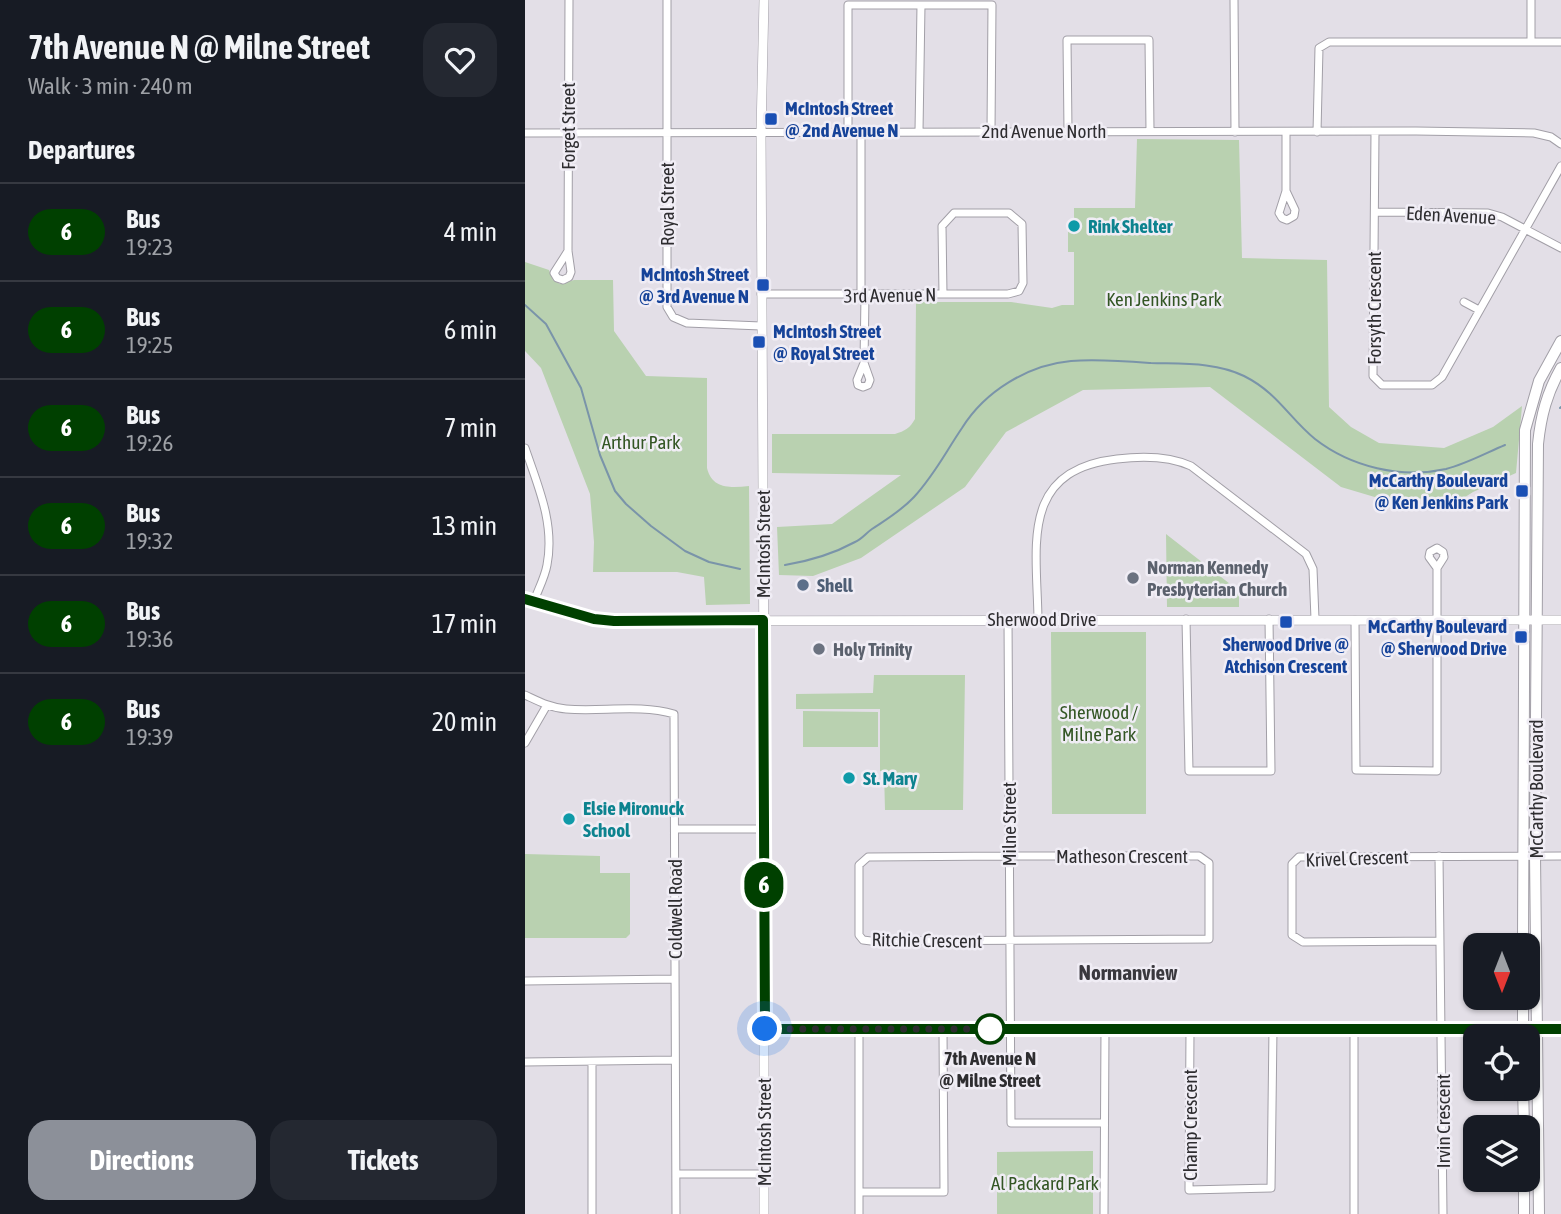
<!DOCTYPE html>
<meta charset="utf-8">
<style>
body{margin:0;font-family:"Asap Condensed",sans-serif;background:#242831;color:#f1f3f6;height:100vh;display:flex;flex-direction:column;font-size:26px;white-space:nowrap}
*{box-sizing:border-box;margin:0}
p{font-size:23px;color:#9ea1a6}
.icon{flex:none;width:38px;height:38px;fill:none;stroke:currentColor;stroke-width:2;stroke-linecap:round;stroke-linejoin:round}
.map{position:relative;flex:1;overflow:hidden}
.panel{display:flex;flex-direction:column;background:#171b24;width:525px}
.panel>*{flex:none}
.badge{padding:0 14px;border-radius:23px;font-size:24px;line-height:46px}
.needle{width:46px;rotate:180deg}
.buttons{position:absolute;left:938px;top:933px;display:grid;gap:14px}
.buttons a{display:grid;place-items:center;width:77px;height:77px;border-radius:14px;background:#171b24;box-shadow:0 2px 5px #0004;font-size:35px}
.you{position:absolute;width:35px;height:35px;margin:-18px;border:5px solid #fff;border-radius:50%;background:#1a73e8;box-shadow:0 0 0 10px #1a73e833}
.map>.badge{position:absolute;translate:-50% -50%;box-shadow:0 0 0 4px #fff}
h2{padding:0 28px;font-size:26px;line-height:63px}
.round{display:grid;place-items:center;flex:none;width:74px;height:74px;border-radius:21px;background:#242831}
.overview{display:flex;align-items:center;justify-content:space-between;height:119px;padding:0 28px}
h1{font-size:33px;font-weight:700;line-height:52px}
.button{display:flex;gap:14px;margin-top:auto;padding:14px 28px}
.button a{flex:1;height:80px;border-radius:21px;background:#8c9099;color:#fff;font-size:28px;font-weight:700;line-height:80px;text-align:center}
.button a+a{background:#242831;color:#f1f3f6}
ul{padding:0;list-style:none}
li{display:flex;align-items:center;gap:21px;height:98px;padding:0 28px;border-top:2px solid #363941}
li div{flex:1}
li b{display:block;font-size:26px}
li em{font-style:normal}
li .badge{min-width:77px;font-weight:700;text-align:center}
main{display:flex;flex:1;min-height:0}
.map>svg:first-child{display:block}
</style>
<main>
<section class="panel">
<div class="overview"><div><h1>7th Avenue N @ Milne Street</h1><p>Walk · 3 min · 240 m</p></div><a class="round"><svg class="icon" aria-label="heart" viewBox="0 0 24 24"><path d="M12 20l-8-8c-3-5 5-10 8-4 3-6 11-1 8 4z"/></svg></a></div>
<h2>Departures</h2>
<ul>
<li><span class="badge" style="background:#004000;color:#fff">6</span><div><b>Bus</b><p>19:23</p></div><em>4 min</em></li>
<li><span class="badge" style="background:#004000;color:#fff">6</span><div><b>Bus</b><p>19:25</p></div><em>6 min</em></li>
<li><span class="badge" style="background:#004000;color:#fff">6</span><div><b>Bus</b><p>19:26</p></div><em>7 min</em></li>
<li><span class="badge" style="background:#004000;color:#fff">6</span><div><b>Bus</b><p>19:32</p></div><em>13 min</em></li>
<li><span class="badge" style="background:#004000;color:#fff">6</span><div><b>Bus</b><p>19:36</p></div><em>17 min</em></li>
<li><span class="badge" style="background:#004000;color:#fff">6</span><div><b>Bus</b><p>19:39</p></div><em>20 min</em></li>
</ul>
<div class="button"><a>Directions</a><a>Tickets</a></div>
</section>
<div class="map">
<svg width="1036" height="1214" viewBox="0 0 1036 1214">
<rect width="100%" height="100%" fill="#e3dfe7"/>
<path fill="#b9d1b0" d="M612 139 714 140 717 258 802 260 804 407 826 427 854 443 919 448 968 427 997 406 991 473 948 492 937 499 853 498 816 487 685 387 558 390 481 432 440 487 336 558 288 576 254 575 252 527 307 524 376 475 247 473V434H370C380 431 385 428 390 419L391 302H486L527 308 537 305H549V252H543V224H549V208H610Z
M0 262 24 270 28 280 35 284 49 280H88L89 331 121 376 182 378V468C187 489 205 488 224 486L225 604 181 605 179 577 152 572H68L69 542 65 494 16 368 0 351Z
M641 534 714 591V607H642Z
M621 632V814H527L526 632Z
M349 675H440L438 810H360L359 772 355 771V709H271V694L348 693Z
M278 711 353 712V747H278Z
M0 854 75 856V873H105V934L101 938H0Z
M568 1151V1214H472V1152Z"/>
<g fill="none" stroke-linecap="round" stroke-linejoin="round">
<path stroke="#7a94a9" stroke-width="2" d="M0 305 21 324 56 388 75 455 90 491 101 504 126 526 160 551 184 562 215 569
M1035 408 1036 407
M260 565C284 561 308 554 330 542 337 539 341 533 347 529 362 519 376 511 389 497 410 474 420 453 437 428 460 391 503 365 546 361 573 359 599 361 626 363 657 364 691 362 719 376 753 393 764 418 790 439 826 467 876 479 921 469 941 464 961 453 980 445"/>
<g stroke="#a29fa7" stroke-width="9">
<path id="minor" d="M142 0V307L148 317 162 323 236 326
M709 0 710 132
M1006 41V0
M394 131 396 5
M543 131 542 40H624L625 131
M323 132V5H467L466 131
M761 132V191L754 213 757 218 762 220 769 216 770 210 761 191
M792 132 794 48 804 42H1036
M850 132 848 376 857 385H907L917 377 1036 166
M0 133 891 131 1009 133 1026 137 1036 144
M850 212 963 213 977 217 1036 248
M43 251 29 273 32 278 38 280 44 277 46 272 43 251 44 0
M236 294H483L494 291 498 283 497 224 484 213H429L417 226 418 294
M336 295V132
M939 302 954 310
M339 363 332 380 333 385 338 387 343 385 345 380 339 363 340 295
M0 448C13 486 30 524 22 565 20 577 13 590 9 601
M483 619 486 1123H579
M513 619C512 546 494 470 592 459 616 456 644 456 666 466L781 554 788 569 790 619
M661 619 664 771H746L744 619
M830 620 831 770 912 771V568L904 557 905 552 912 548 918 552 919 557 912 568
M0 695C13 701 26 708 41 709 77 712 114 704 149 714L151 1214
M0 743 22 705
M150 829H239
M484 856H674L684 863V939L346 941 338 940 334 935V865L343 857Z
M914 856 918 1214
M915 941 778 942 767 935V864L774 857 1036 856
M0 981 150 979
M665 1030 664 1190 746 1188 748 1028
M0 1062 150 1060
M151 1174H238
M334 1192H419L418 1029
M67 1214V1063
M334 1214V1030
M579 1214 580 1029
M829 1214V1029"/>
</g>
<g stroke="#a29fa7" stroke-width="10">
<path id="tertiary" d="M0 599 69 619 89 621 1036 620
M240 1029H998
M1014 1029H1036
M239 1214V671L236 132 239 0"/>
</g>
<g stroke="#a29fa7" stroke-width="12">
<path id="secondary" d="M998 945 1000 430 1014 381 1036 341
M998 1036V998
M998 1088 999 1127
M999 1180V1214
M1014 1214 1010 855 1013 444C1016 415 1022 393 1036 368"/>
</g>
<use href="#minor" stroke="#fff" stroke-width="7"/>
<use href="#tertiary" stroke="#fff" stroke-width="9"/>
<use href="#secondary" stroke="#fff" stroke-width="10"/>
</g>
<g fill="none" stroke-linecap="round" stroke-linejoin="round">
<g stroke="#fff" stroke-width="16">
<path id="line" d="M0 599 69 619 89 621 238 620 240 1029H1036"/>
</g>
<use href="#line" stroke="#004000" stroke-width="10"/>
<path stroke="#2e2d30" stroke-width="7" stroke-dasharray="0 12.6" d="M240 1029H465"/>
</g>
<g fill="#1a4fb4" stroke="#f0edf5" stroke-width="2.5">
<rect x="239" y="112" width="14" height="14" rx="3.5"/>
<rect x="231" y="278" width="14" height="14" rx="3.5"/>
<rect x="227" y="335" width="14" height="14" rx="3.5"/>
<rect x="990" y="484" width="14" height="14" rx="3.5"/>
<rect x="754" y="615" width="14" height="14" rx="3.5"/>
<rect x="989" y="630" width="14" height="14" rx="3.5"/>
</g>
<g fill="#0f9aa8" stroke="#f0edf5" stroke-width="2.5">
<circle cx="549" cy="226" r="7"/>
<circle cx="324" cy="778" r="7"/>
<circle cx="44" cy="819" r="7"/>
</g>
<g fill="#6b7280" stroke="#f0edf5" stroke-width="2.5">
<circle cx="608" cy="578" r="7"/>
<circle cx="294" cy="649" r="7"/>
</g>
<circle fill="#5c6f8a" stroke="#f0edf5" stroke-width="2.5" cx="278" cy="585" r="7"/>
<circle fill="#fff" stroke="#004000" stroke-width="3.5" cx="465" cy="1029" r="14"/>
<g text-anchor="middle" stroke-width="5" stroke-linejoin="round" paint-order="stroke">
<g font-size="19" font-weight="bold" fill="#164399" stroke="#f0edf5" text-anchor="end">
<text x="260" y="115" text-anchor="start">McIntosh Street<tspan x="260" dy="22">@ 2nd Avenue N</tspan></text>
<text x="224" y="281">McIntosh Street<tspan x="224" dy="22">@ 3rd Avenue N</tspan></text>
<text x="248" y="338" text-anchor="start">McIntosh Street<tspan x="248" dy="22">@ Royal Street</tspan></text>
<text x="983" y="487">McCarthy Boulevard<tspan x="983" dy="22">@ Ken Jenkins Park</tspan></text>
<text x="982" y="633">McCarthy Boulevard<tspan x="982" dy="22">@ Sherwood Drive</tspan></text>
<text x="761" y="651" text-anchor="middle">Sherwood Drive @<tspan x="761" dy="22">Atchison Crescent</tspan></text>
</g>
<g font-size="19" fill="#2e2d30" stroke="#f0edf5">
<text transform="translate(43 126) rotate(-90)" y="7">Forget Street</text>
<text x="519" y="138">2nd Avenue North</text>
<text transform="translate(142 204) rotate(-90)" y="7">Royal Street</text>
<text transform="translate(926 215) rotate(3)" y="7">Eden Avenue</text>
<text transform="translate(365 295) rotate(-1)" y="7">3rd Avenue N</text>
<text transform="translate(849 308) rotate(-90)" y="7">Forsyth Crescent</text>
<text transform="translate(238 544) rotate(-90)" y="7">McIntosh Street</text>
<text x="517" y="626">Sherwood Drive</text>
<text transform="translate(1011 789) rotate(-90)" y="7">McCarthy Boulevard</text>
<text transform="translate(484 824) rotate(-90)" y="7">Milne Street</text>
<text x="597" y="863">Matheson Crescent</text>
<text transform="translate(832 858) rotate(-2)" y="7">Krivel Crescent</text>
<text transform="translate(150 909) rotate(-90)" y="7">Coldwell Road</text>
<text transform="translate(402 940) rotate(1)" y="7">Ritchie Crescent</text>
<text transform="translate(918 1121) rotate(-90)" y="7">Irvin Crescent</text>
<text transform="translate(665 1125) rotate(-90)" y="7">Champ Crescent</text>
<text transform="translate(239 1132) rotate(-90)" y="7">McIntosh Street</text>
</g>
<g font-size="19" font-weight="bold" fill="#0d838f" stroke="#f0edf5" text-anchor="start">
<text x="563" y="233">Rink Shelter</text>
<text x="338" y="785">St. Mary</text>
<text x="58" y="815">Elsie Mironuck<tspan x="58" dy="22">School</tspan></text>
</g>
<g font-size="19" fill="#335624" stroke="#f0edf5">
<text x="639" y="306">Ken Jenkins Park</text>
<text x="116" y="449">Arthur Park</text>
<text x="574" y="719">Sherwood /<tspan x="574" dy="22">Milne Park</tspan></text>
<text x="520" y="1190">Al Packard Park</text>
</g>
<g font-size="19" font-weight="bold" fill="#5b616d" stroke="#f0edf5" text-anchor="start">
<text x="622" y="574">Norman Kennedy<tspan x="622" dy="22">Presbyterian Church</tspan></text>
<text x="308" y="656">Holy Trinity</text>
</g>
<g font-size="19" font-weight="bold" fill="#4e5e75" stroke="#f0edf5" text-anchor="start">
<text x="292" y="592">Shell</text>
</g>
<g font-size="19" font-weight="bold" fill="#2e2d30" stroke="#f0edf5">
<text x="465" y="1065">7th Avenue N<tspan x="465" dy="22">@ Milne Street</tspan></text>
</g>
<g font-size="21" font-weight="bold" fill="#3a383e" stroke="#f0edf5">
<text x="603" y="980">Normanview</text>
</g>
</g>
</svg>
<div class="buttons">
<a><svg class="needle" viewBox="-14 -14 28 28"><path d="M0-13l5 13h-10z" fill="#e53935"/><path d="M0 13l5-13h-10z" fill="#9ea1a6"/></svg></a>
<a><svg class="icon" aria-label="locate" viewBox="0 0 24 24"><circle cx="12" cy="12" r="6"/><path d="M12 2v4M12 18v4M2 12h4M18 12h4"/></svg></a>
<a><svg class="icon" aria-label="layers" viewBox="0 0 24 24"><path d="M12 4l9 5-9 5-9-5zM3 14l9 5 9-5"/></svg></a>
</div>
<div class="you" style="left:240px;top:1029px"></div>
<b class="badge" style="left:239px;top:885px;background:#004000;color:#fff">6</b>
</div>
</main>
